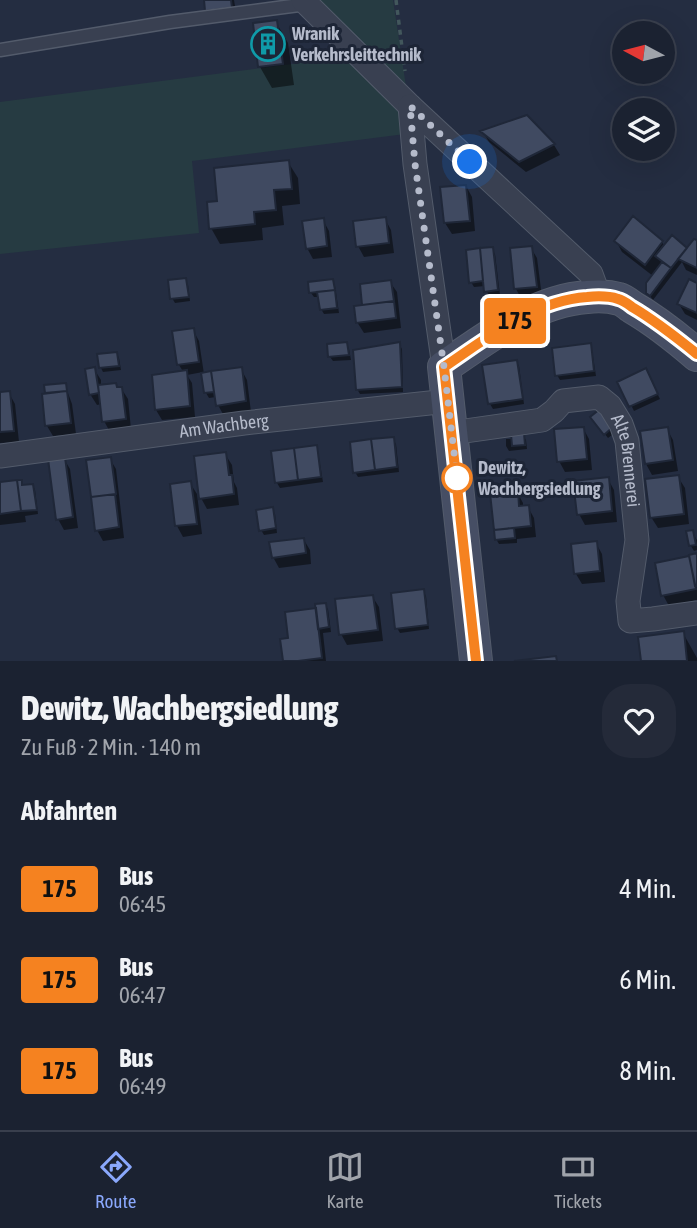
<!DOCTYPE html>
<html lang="de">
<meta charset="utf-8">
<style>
body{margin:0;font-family:"Asap Condensed",sans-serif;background:#242a39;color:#f1f3f6;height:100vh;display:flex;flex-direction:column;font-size:26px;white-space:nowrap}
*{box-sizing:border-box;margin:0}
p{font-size:23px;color:#a0a4ab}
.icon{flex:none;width:38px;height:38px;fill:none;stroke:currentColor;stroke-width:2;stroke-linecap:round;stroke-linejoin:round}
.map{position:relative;height:661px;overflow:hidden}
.panel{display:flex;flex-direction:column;background:#1b2231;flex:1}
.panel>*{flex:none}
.badge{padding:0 14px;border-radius:5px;font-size:24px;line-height:46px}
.needle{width:46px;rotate:277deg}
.tools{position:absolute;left:612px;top:21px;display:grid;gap:14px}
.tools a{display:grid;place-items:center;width:63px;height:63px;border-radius:50%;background:#1b2231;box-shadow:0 7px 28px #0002,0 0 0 2px #393f4d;font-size:35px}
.you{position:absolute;width:35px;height:35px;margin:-18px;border:5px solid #fff;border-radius:50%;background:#1a73e8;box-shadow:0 0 0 10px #1a73e833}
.map>.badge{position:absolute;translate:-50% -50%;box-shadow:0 0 0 4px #fff}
h2{padding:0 21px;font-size:26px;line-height:63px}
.round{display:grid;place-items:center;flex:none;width:74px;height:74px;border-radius:28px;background:#242a39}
.head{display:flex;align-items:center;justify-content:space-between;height:119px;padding:0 21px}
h1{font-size:33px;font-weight:800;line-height:52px}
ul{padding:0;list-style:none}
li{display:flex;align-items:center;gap:21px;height:91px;padding:0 21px}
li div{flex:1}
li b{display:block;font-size:26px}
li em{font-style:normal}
li .badge{min-width:77px;font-weight:700;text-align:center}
.tab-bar{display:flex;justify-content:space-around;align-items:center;height:98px;border-top:2px solid #393f4d;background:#1b2231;font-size:19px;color:#a0a4ab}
.tab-bar a{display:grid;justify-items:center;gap:4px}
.tab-bar .current{color:#8aa8fc}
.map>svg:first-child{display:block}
</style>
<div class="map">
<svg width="697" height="661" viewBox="0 0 697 661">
<rect width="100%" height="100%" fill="#242d41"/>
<path fill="#263b42" d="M294 0H393L413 133 192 161 199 233 0 254V102L353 56Z"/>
<path fill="#0007" d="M206 0H234L237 18 213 21 207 10Z
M276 22 288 43 294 85 272 88 260 67Z
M526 117 554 145 560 155 526 172 489 142 483 132Z
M288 162 298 178 300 204 282 206 284 225 262 228 263 240 220 244 211 228 219 203Z
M466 186 472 197 475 231 452 234 445 223 442 189Z
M385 219 391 230 394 253 364 257 358 246Z
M323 220 329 231 332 257 313 259 307 248Z
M616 241 662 242 665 247 686 249 697 242V275L686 270 682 262 653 300 648 293 653 276 622 252Z
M531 248 537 258 542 297 522 300 516 289 511 250Z
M492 249 495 254 500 295 489 296 485 286 474 287 471 282Z
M185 280 188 285 190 301 175 303 172 298Z
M332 281 335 286 339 313 324 314 321 309 320 297H314L311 293Z
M390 282 397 292 401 328 364 333 357 322 364 306 362 285Z
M697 285V320L685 314 679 304Z
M193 330 199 341 204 374 241 369 247 380 251 412 224 416 218 405 216 397 209 398 206 393 203 372 187 375 192 383 195 417 162 420 156 410 184 373 179 365Z
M347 344 349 349 351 360 333 361 330 357Z
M399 344 402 349 403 392 360 394 357 389Z
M590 345 592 350 596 376 560 380 557 375Z
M117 354 119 358 121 370 103 372 101 368Z
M517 362 519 366 524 404 493 409 490 404Z
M94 369 101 380V386L121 388 128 399 131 429 110 432 104 421 102 404 97 405 90 394Z
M648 375 660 399 634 411 620 383Z
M65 385 72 404 76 434 53 436 47 426 46 387Z
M9 393 15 404 19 442 0 443V394Z
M592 418 616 432 608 438Z
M583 428 589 439 592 470 565 472 559 461Z
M667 429 673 440 678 471 652 475 646 464 642 433Z
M523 435 526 440 527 449 509 451 506 446V439H513Z
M393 439 396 444 399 472 358 477 355 472Z
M316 447 318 452 323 482 280 488 277 483Z
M225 454 232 465 234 482 237 488 239 505 207 509 201 498Z
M64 459 70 469 78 528 64 530 58 519Z
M110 459 116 469 124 538 103 541 97 530Z
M678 477 685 488 689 524 658 528 651 517Z
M608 479 614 490 617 522 585 525 579 514Z
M21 482 24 487 33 485 35 490 38 514 25 516 26 522 0 525V484Z
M190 483 197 494 202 534 183 537 177 526 172 486Z
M517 492 523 503V507H528L534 518 536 537 517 539V543L499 544 496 539 492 494Z
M272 509 275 514 277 533 264 535 261 530Z
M692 532 697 540V550L694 551 691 546 688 533Z
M304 540 310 550 311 564 279 568 273 557Z
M596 543 602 554 605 582 582 584 576 574Z
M697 555V600L669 606 663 595 657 565 691 558Z
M423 591 426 596 429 629 400 633 397 628Z
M372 596 379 607 383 641 347 645 341 634Z
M325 605 328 609 331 632 323 633 326 661H285L290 639 317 609Z
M683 633 697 658V661H643Z"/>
<path fill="#404a61" stroke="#1f2738" stroke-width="2" d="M204 0H231L232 8 205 11Z
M277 20 283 64 258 67 253 23Z
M527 115 555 144 519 162 480 131Z
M289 160 292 189 274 190 276 210 254 212 255 224 209 229 207 202 217 201 214 168Z
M466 185 470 221 444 223 440 187Z
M633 216 663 241 645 265 614 241Z
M386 217 389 243 356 247 353 221Z
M324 218 327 246 306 249 302 221Z
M672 235 687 248 671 268 655 256Z
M694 239 697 240V268L678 259Z
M532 246 537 287 514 289 510 248Z
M493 247 498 290 484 292 480 248Z
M480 248 483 281 469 283 466 250Z
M662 262 671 268 650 296 646 293V283Z
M186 278 189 297 170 299 168 280Z
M333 279 335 290 309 293 308 282Z
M689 279 697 283V313L677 304Z
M391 280 394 301 362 305 360 284Z
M335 290 337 308 320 310 317 292Z
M394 301 396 318 356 323 354 306Z
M194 328 199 362 177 365 172 331Z
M347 342 349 355 328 357 327 344Z
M400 342 402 387 356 390 353 350Z
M591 343 594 371 555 376 552 348Z
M117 352 119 366 99 368 97 354Z
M517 360 523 399 488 404 482 365Z
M95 367 99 393 89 395 85 369Z
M242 367 246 401 216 406 211 371Z
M646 368 658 394 629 407 617 382Z
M187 370 190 406 155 410 152 375Z
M211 371 214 392 204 393 201 373Z
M66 383 67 391 45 393 44 385Z
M116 383 117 387H122L126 419 102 422 98 385Z
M10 391 14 431 0 432V392Z
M67 391 71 423 45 426 42 394Z
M600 409 614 426 604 435 590 417Z
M584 427 587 459 557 462 554 429Z
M668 427 673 460 645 464 640 431Z
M524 433 525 445 512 446 511 434Z
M394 437 397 467 375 470 371 439Z
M371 439 375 470 353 473 350 442Z
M317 445 321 477 298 480 294 448Z
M294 448 298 480 275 483 271 451Z
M226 452 229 475H232L234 494 199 499 194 456Z
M65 457 73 517 56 520 48 459Z
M111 457 116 494 91 497 86 460Z
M679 475 684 514 650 518 645 479Z
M609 477 612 511 577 515 573 481Z
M17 480 21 511 0 514V482Z
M17 480H22V485L33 484 37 510 21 511Z
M191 481 197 524 175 526 170 484Z
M518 490 519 506 529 505 531 526 494 530 490 493Z
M115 494 119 527 95 531 91 497Z
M273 507 276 528 259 531 256 510Z
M514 528 515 538 495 540 494 530Z
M693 530 696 545 689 546 686 531Z
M304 538 306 553 272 558 269 542Z
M597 541 600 571 574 574 571 544Z
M697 553V586H695L689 555Z
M689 556 696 589 661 596 655 563Z
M424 589 428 625 395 629 391 593Z
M373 595 378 630 339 635 335 599Z
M326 603 329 627 318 629 315 604Z
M316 608 322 658 298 661H283L280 639 288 638 285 612Z
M684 631 687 661H641L638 637Z
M556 656 557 661H514Z"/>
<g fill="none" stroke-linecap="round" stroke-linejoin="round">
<g stroke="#535b6b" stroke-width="15">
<path id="lane" d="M0 50 170 22 307 4"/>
</g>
<g stroke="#535b6b" stroke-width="25">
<g id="street">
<path d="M303 0 410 106 591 274 599 296"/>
<path d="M410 106 415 164 444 367"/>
<path id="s1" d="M451 433 542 420 554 411 563 401 599 397 610 406 621 424 627 441 637 540 628 601 630 621 653 619 697 613"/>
<path id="s2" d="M0 456 244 423 448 401"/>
</g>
</g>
<g stroke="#535b6b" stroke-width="34">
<path id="secondary" d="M476 661 444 367C487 338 533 301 587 297 597 296 609 296 619 299 623 300 628 304 632 307 656 321 676 337 697 355"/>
</g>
<path stroke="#42575c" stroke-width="3.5" stroke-dasharray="5 5" stroke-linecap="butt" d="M396 0 405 71"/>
<use href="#lane" stroke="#394051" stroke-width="12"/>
<use href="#street" stroke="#394051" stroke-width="23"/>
<use href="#secondary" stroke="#464e64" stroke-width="32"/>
</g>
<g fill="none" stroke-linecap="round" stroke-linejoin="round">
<g stroke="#fff" stroke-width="16">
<path id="line" d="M476 661 444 367C487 338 533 301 587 297 597 296 609 296 618 299 623 300 628 304 632 307 656 321 676 337 697 354"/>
</g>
<use href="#line" stroke="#f58220" stroke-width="10"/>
<path stroke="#b5bbcb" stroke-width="7" stroke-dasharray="0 12.6" d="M457 478 444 367 415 164 410 106 470 162"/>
</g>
<defs>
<g id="building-ring" transform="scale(1.75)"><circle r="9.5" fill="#1d2536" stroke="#0f9aa8" stroke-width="1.5"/><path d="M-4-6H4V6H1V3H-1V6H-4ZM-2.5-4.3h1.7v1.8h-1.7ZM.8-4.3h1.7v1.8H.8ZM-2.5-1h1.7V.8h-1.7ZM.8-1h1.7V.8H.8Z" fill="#0f9aa8"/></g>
</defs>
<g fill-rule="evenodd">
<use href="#building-ring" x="268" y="44"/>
</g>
<circle fill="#fff" stroke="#f58220" stroke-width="3.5" cx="457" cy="478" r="14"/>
<g text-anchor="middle" stroke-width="6" stroke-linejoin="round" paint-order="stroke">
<g font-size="18" font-weight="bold" fill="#b5bbcb" stroke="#1d2536" text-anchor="start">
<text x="292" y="40">Wranik<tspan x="292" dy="21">Verkehrsleittechnik</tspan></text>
</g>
<g font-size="18" fill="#b5bbcb" stroke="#1d2536">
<text dy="6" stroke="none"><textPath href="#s2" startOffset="226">Am Wachberg</textPath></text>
<text dy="6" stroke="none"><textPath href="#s1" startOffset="229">Alte Brennerei</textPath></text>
</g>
<g font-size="18" font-weight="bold" fill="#b5bbcb" stroke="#1d2536" text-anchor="start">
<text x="478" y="474">Dewitz,<tspan x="478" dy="21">Wachbergsiedlung</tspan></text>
</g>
</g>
</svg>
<div class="tools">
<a><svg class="needle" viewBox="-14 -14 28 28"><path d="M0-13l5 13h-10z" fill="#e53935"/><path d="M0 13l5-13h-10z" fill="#a0a4ab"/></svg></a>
<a><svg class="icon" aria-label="layers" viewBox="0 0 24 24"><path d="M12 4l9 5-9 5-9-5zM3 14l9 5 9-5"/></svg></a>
</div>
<div class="you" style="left:470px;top:162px"></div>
<b class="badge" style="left:515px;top:321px;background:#f58220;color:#111">175</b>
</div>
<section class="panel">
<div class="head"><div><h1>Dewitz, Wachbergsiedlung</h1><p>Zu Fuß · 2 Min. · 140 m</p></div><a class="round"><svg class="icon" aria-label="heart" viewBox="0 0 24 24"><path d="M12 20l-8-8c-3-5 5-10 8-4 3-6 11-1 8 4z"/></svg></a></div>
<h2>Abfahrten</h2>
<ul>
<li><span class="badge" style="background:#f58220;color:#111">175</span><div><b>Bus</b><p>06:45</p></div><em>4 Min.</em></li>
<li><span class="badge" style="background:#f58220;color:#111">175</span><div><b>Bus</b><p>06:47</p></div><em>6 Min.</em></li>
<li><span class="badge" style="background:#f58220;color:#111">175</span><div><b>Bus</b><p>06:49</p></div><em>8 Min.</em></li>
</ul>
</section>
<nav class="tab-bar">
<a class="current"><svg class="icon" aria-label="directions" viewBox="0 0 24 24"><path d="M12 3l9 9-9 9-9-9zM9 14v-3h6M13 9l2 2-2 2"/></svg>Route</a>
<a><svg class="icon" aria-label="map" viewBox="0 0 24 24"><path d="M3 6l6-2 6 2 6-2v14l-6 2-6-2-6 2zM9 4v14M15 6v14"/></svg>Karte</a>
<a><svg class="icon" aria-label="tickets" viewBox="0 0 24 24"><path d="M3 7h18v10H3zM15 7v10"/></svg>Tickets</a>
</nav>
